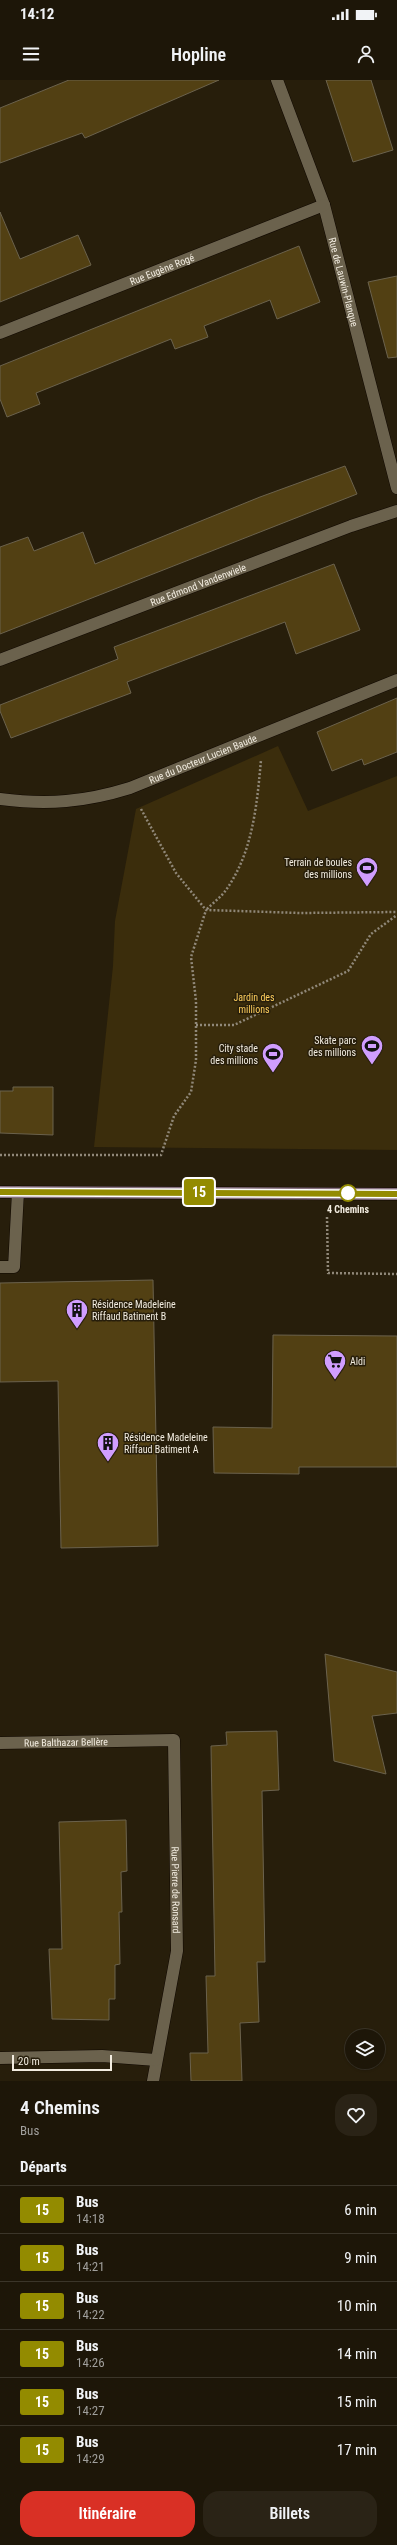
<!DOCTYPE html>
<html lang="fr">
<meta charset="utf-8">
<style>
body{margin:0;font-family:"Roboto Condensed",sans-serif;background:#2a2316;color:#f1f3f6;height:100vh;display:flex;flex-direction:column;font-size:15px;white-space:nowrap}
*{box-sizing:border-box;margin:0}
p{font-size:13px;color:#a09f9c}
.icon{flex:none;width:22px;height:22px;fill:none;stroke:currentColor;stroke-width:2;stroke-linecap:round;stroke-linejoin:round}
.map{position:relative;height:2001px;overflow:hidden}
.side{display:flex;flex-direction:column;background:#1d1608;flex:1}
.side>*{flex:none}
.badge{padding:0 8px;border-radius:3px;font-size:14px;line-height:26px}
.fabs{position:absolute;left:345px;top:1949px;display:grid;gap:8px}
.fabs a{display:grid;place-items:center;width:40px;height:40px;border-radius:50%;background:#1d1608;box-shadow:0 1px 3px #0004,0 0 0 1px #3b3529;font-size:20px}
.scale{position:absolute;left:12px;bottom:10px;width:100px;box-sizing:border-box;padding-left:4px;border:2px solid #f2ece0;border-top:0;font-size:11px;line-height:14px;white-space:nowrap;color:#f2ece0;-webkit-text-stroke:3px #271e0b;paint-order:stroke}
.map>.badge{position:absolute;translate:-50% -50%;box-shadow:0 0 0 2px #fff}
h2{padding:0 20px;font-size:15px;line-height:36px}
.round{display:grid;place-items:center;flex:none;width:42px;height:42px;border-radius:16px;background:#2a2316}
.summary{display:flex;align-items:center;justify-content:space-between;height:68px;padding:0 20px}
h1{font-size:19px;font-weight:600;line-height:30px}
.action{display:flex;gap:8px;margin-top:auto;padding:8px 20px}
.action a{flex:1;height:46px;border-radius:16px;background:#d93025;color:#fff;font-size:16px;font-weight:600;line-height:46px;text-align:center}
.action a+a{background:#2a2316;color:#f1f3f6}
ul{padding:0;list-style:none}
li{display:flex;align-items:center;gap:12px;height:48px;padding:0 20px;border-top:1px solid #3b3529}
li div{flex:1}
li b{display:block;font-size:15px}
li em{font-style:normal}
li .badge{min-width:44px;font-weight:700;text-align:center}
.status{display:flex;justify-content:space-between;align-items:center;height:28px;padding:0 20px;background:#1d1608;direction:ltr}
.status svg{height:11px;fill:currentColor}
header{display:flex;justify-content:space-between;align-items:center;height:52px;padding:0 20px;background:#1d1608;font-size:18px;font-weight:600}
.map>svg:first-child{display:block}
</style>
<div class="status"><b>14:12</b><svg viewBox="0 0 49 12"><path d="M0 12V9h3v3zM5 12V6h3v6zM10 12V3h3v9zM15 12V0h3v12zM26 1h20v11H26zM47 4h2v5h-2z"/></svg></div>
<header><svg class="icon" aria-label="menu" viewBox="0 0 24 24"><path d="M4 6h16M4 12h16M4 18h16"/></svg>Hopline<svg class="icon" aria-label="person" viewBox="0 0 24 24"><circle cx="12" cy="8" r="4"/><path d="M4 21q1-7 8-7t8 7"/></svg></header>
<div class="map">
<svg width="397" height="2001" viewBox="0 0 397 2001">
<rect width="100%" height="100%" fill="#271e0b"/>
<path fill="#3b2d0c" d="M278 666 308 731 397 696V1070L94 1067 113 886 115 841 136 729Z"/>
<path fill="#524013" stroke="#6b624d" d="M69 0H219L85 58 82 53 0 83V28Z
M326 0H371L393 70 353 82Z
M0 132 20 179 78 155 91 185 0 222Z
M299 166 320 222 277 239 270 220 204 246 208 257 175 269 171 259 36 313 40 324 7 337 0 319V286Z
M397 196V277L388 278 368 202Z
M345 386 357 414 0 554V467L28 457 34 471 83 452 95 484 260 417Z
M334 484 360 550 296 574 285 542 127 602 131 613 11 658 0 631V625L118 579 114 567Z
M397 618V672L364 685 362 679 332 691 317 652Z
M13 1007H53V1055L0 1053V1011H13Z
M153 1200 158 1466 61 1468 58 1301 0 1302V1203Z
M273 1255 397 1256V1387H299V1394L214 1393 213 1347 272 1348Z
M325 1574 397 1592V1633L372 1636 386 1694 334 1681Z
M277 1651 279 1710 262 1711 265 1882H257L259 1942 240 1943 242 2001H191L190 1973H208L206 1896H215L211 1666 227 1665 226 1652Z
M126 1740 127 1791 121 1792 122 1832H119L120 1884 115 1885V1919H109V1940L52 1939 49 1869H62L59 1742Z"/>
<g fill="none" stroke-linecap="round" stroke-linejoin="round">
<g stroke="#100800" stroke-width="13">
<path id="lane" d="M0 1187H14L18 1112"/>
</g>
<g stroke="#100800" stroke-width="13">
<g id="street">
<path id="s1" d="M277 0 324 125 397 408"/>
<path id="s2" d="M0 253 324 125"/>
<path id="s3" d="M0 580 351 446 397 431"/>
<path id="s4" d="M0 719C48 725 85 722 130 708L397 600"/>
<path id="s5" d="M0 1663 174 1660 177 1871 153 2001"/>
<path d="M0 1978 102 1976 156 1980"/>
</g>
</g>
<g stroke="#100800" stroke-width="13">
<path id="secondary" d="M0 1112 397 1114"/>
</g>
<path stroke="#908879" stroke-width="2.5" stroke-dasharray="2 2" stroke-linecap="butt" d="M141 729 176 793 206 830 301 833 397 832
M207 829C213 823 221 817 226 810 253 772 257 724 261 680
M196 945H234L348 891 371 854 397 835
M0 1075H161L174 1036 191 1012 196 980V921L191 877 206 830
M327 1137 328 1193 397 1194"/>
<use href="#lane" stroke="#6b624d" stroke-width="12"/>
<use href="#street" stroke="#6b624d" stroke-width="12"/>
<use href="#secondary" stroke="#87727f" stroke-width="12"/>
</g>
<g fill="none" stroke-linecap="round" stroke-linejoin="round">
<g stroke="#fff" stroke-width="9">
<path id="line" d="M0 1112 397 1114"/>
</g>
<use href="#line" stroke="#938b00" stroke-width="6"/>
</g>
<defs>
<g id="stadium-pin" transform="scale(1.15)"><path d="M0 17L-7.5 6A9.5 9.5 0 1 1 7.5 6Z" fill="#d09dfe" stroke="#271e0b"/><path d="M0-5a6.5 5 0 1 0 0 10a6.5 5 0 1 0 0-10ZM-3.5-1.8h7v3.6h-7Z" fill="#111"/></g>
<g id="building-pin" transform="scale(1.15)"><path d="M0 17L-7.5 6A9.5 9.5 0 1 1 7.5 6Z" fill="#d09dfe" stroke="#271e0b"/><path d="M-4-6H4V6H1V3H-1V6H-4ZM-2.5-4.3h1.7v1.8h-1.7ZM.8-4.3h1.7v1.8H.8ZM-2.5-1h1.7V.8h-1.7ZM.8-1h1.7V.8H.8Z" fill="#111"/></g>
<g id="supermarket-pin" transform="scale(1.15)"><path d="M0 17L-7.5 6A9.5 9.5 0 1 1 7.5 6Z" fill="#d09dfe" stroke="#271e0b"/><path d="M-6-5.5h2.5l.6 2H6L4.5 2H-2.5L-4.4-4H-6ZM-1.5 3.2a1.3 1.3 0 1 0 .1 0ZM3 3.2a1.3 1.3 0 1 0 .1 0Z" fill="#111"/></g>
</defs>
<g fill-rule="evenodd">
<use href="#stadium-pin" x="367" y="788"/>
<use href="#stadium-pin" x="372" y="966"/>
<use href="#stadium-pin" x="273" y="974"/>
<use href="#building-pin" x="77" y="1230"/>
<use href="#supermarket-pin" x="335" y="1281"/>
<use href="#building-pin" x="108" y="1363"/>
</g>
<circle fill="#fff" stroke="#938b00" stroke-width="2" cx="348" cy="1113" r="8"/>
<g text-anchor="middle" stroke-width="3" stroke-linejoin="round" paint-order="stroke">
<g font-size="10" fill="#f2ece0" stroke="#271e0b">
<text dy="4" stroke="none"><textPath href="#s2" startOffset="174">Rue Eugène Rogé</textPath></text>
<text dy="4" stroke="none"><textPath href="#s1" startOffset="213">Rue de Lauwin-Planque</textPath></text>
<text dy="4" stroke="none"><textPath href="#s3" startOffset="212">Rue Edmond Vandenwiele</textPath></text>
<text dy="4" stroke="none"><textPath href="#s4" startOffset="210">Rue du Docteur Lucien Baude</textPath></text>
<text dy="4" stroke="none"><textPath href="#s5" startOffset="66">Rue Balthazar Bellère</textPath></text>
<text dy="4" stroke="none"><textPath href="#s5" startOffset="324">Rue Pierre de Ronsard</textPath></text>
</g>
<g font-size="10" fill="#f2ece0" stroke="#271e0b" text-anchor="end">
<text x="352" y="786">Terrain de boules<tspan x="352" dy="12">des millions</tspan></text>
<text x="356" y="964">Skate parc<tspan x="356" dy="12">des millions</tspan></text>
<text x="258" y="972">City stade<tspan x="258" dy="12">des millions</tspan></text>
<text x="92" y="1228" text-anchor="start">Résidence Madeleine<tspan x="92" dy="12">Riffaud Batiment B</tspan></text>
<text x="350" y="1285" text-anchor="start">Aldi</text>
<text x="124" y="1361" text-anchor="start">Résidence Madeleine<tspan x="124" dy="12">Riffaud Batiment A</tspan></text>
</g>
<g font-size="10" fill="#fdcd5c" stroke="#271e0b">
<text x="254" y="921">Jardin des<tspan x="254" dy="12">millions</tspan></text>
</g>
<g font-size="10" font-weight="bold" fill="#f2ece0" stroke="#271e0b">
<text x="348" y="1133">4 Chemins</text>
</g>
</g>
</svg>
<div class="fabs">
<a><svg class="icon" aria-label="layers" viewBox="0 0 24 24"><path d="M12 4l9 5-9 5-9-5zM3 14l9 5 9-5"/></svg></a>
</div>
<div class="scale">20 m</div>
<b class="badge" style="left:199px;top:1112px;background:#938b00;color:#fff">15</b>
</div>
<section class="side">
<div class="summary"><div><h1>4 Chemins</h1><p>Bus</p></div><a class="round"><svg class="icon" aria-label="heart" viewBox="0 0 24 24"><path d="M12 20l-8-8c-3-5 5-10 8-4 3-6 11-1 8 4z"/></svg></a></div>
<h2>Départs</h2>
<ul>
<li><span class="badge" style="background:#938b00;color:#fff">15</span><div><b>Bus</b><p>14:18</p></div><em>6 min</em></li>
<li><span class="badge" style="background:#938b00;color:#fff">15</span><div><b>Bus</b><p>14:21</p></div><em>9 min</em></li>
<li><span class="badge" style="background:#938b00;color:#fff">15</span><div><b>Bus</b><p>14:22</p></div><em>10 min</em></li>
<li><span class="badge" style="background:#938b00;color:#fff">15</span><div><b>Bus</b><p>14:26</p></div><em>14 min</em></li>
<li><span class="badge" style="background:#938b00;color:#fff">15</span><div><b>Bus</b><p>14:27</p></div><em>15 min</em></li>
<li><span class="badge" style="background:#938b00;color:#fff">15</span><div><b>Bus</b><p>14:29</p></div><em>17 min</em></li>
</ul>
<div class="action"><a>Itinéraire</a><a>Billets</a></div>
</section>
